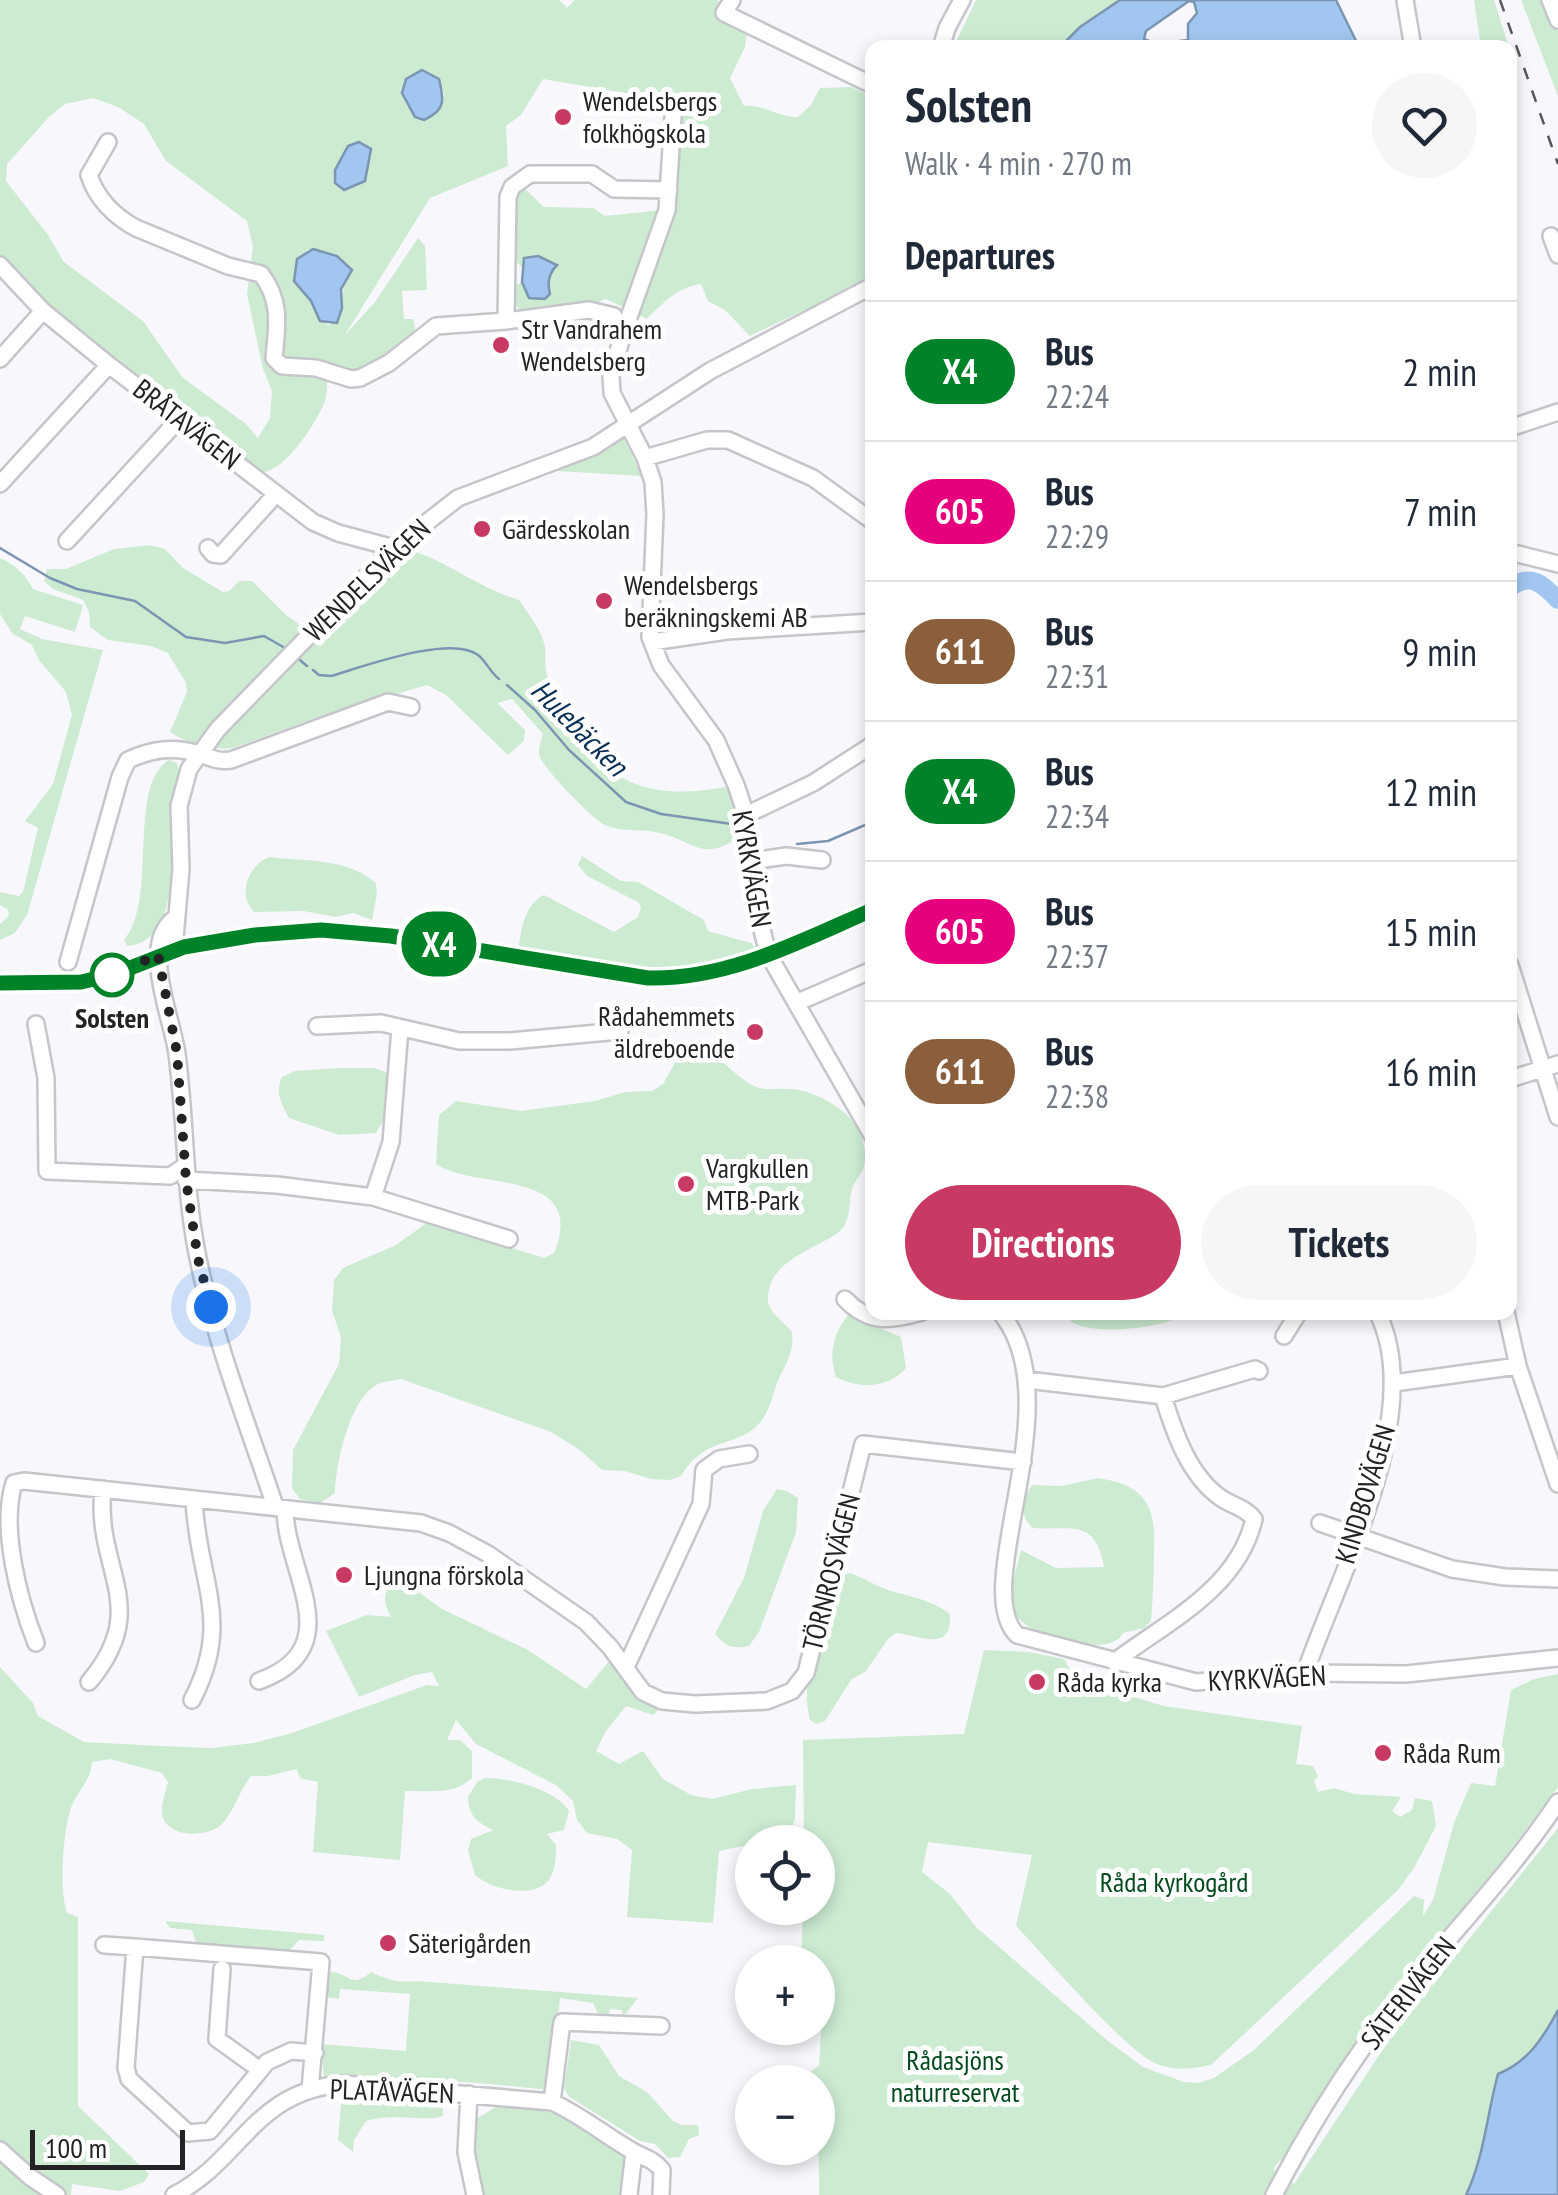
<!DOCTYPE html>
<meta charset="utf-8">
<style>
body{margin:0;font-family:"PT Sans Narrow",sans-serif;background:#f6f6f7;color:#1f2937;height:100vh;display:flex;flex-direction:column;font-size:38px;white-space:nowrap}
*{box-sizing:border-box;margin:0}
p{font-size:32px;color:#747a83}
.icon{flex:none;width:55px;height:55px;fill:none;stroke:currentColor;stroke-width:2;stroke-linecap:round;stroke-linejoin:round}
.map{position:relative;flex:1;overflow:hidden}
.panel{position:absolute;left:865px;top:40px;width:652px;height:1280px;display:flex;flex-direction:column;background:#fff;border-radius:20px;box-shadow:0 5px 15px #0003}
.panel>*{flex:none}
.badge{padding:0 20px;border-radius:32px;font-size:35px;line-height:65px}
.buttons{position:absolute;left:735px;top:1825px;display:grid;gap:20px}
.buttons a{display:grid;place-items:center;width:100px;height:100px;border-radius:50%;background:#fff;box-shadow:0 5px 15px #0003;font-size:50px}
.scale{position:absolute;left:30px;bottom:25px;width:155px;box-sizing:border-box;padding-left:10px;border:5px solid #232324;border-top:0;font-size:28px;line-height:35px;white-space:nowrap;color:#232324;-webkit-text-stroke:8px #fff;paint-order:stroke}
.you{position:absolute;width:50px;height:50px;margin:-25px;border:8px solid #fff;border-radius:50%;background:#1a73e8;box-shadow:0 0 0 15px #1a73e833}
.map>.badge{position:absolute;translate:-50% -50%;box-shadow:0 0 0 5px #fff}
h2{padding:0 40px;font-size:38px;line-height:90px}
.round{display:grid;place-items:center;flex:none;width:105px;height:105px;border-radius:52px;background:#f6f6f7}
.summary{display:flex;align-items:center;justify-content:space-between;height:170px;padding:0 40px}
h1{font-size:48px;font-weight:600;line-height:75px}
.action{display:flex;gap:20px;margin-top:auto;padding:20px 40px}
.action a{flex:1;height:115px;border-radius:60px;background:#c83a64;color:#fff;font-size:40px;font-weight:600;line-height:115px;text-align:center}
.action a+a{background:#f6f6f7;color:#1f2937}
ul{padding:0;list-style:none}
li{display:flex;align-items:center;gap:30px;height:140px;padding:0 40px;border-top:2px solid #e0e1e3}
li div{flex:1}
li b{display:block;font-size:38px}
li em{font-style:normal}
li .badge{min-width:110px;font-weight:700;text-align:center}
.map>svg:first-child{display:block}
</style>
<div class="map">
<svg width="1558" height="2195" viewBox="0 0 1558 2195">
<rect width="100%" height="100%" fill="#f8f8fc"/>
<path fill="#ccebd1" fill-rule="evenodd" d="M0 0H559L567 8 575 0H717L749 17 745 47 730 78 744 106C764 104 779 118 798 117L811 105 820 88 851 87 872 97V247L865 253 872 257V278L750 336 725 310 708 301 701 284C676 288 664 302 647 319L606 299 592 304 523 312C513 306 511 297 513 286L522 282 525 270 511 257 513 196 523 187 544 207 593 208 605 216 662 210 676 187 683 103 543 79 521 115 506 126 508 166 430 198 345 335 375 302 418 238 425 246 427 290 402 291 404 319H413L416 333 390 355 355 373 327 369C327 379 328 391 325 401 316 425 264 507 242 456L230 452 48 308 0 260ZM430 75 439 79 444 95 424 120 416 117 404 100ZM93 98 118 107 144 124 166 161 247 221 253 247 247 294 263 369 272 391 270 418 258 438 246 424 183 378 143 321 64 262 48 235 6 181 7 164 49 117 65 104ZM358 142 371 149 368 169 360 185 344 190 335 170 348 146ZM313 249 337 256 349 266C341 290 345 305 330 325L320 321 311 301 295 281 307 250Z
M976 0H1120L1080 27 1060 47 953 48Z
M1474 0H1494L1509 47H1481Z
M1521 0H1545L1558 31V96Z
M623 437 642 476 557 471Z
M150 545 165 549 183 568 223 592 229 591 239 581H252L286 615 315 635 404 548C445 559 478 588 519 600 528 614 542 630 545 647 547 657 543 667 548 677 557 699 576 714 590 732 596 741 597 752 603 760 630 796 685 795 725 787 737 799 744 819 740 836 703 863 696 842 660 833 642 828 623 833 605 825 593 820 544 769 540 757 537 750 541 741 543 734L512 699 497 703 525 730 524 741 508 755 446 695 427 685 318 717 233 748C214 751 186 743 170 732L187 692 186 683 168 653 151 646 108 640 90 627 89 612 83 600 53 589 44 581 47 569H66L114 549Z
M0 558C16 565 25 574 33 589L83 605 75 632 25 616 20 629 42 639 103 650 27 915 15 933 0 940V924L9 916 8 910 0 905V892L19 896 23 892 38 828 25 821 53 784 72 715 66 692 39 660 32 645 12 633 0 614Z
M169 760 177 763 181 778C178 796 175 814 173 832 170 867 178 942 127 946L124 940C159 899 126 786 169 760Z
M582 856 621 881 638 882 704 920 708 931 751 943 755 947 753 951 703 969 645 972 522 950 519 944C522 926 526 903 544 895L614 932 638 917 641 907 638 902 587 876 578 865Z
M269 857C307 862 345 857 376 883L377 894 372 920 353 913 336 917 303 911 254 912C237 894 248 866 269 857Z
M705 1050C724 1059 735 1077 754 1086 764 1091 779 1088 791 1089 809 1090 826 1099 840 1109 857 1121 871 1149 863 1169 860 1176 854 1182 852 1189 848 1203 852 1221 839 1232 815 1250 771 1259 768 1296 766 1312 784 1321 792 1332 794 1350 788 1361 780 1376 773 1391 772 1406 762 1420 739 1450 707 1433 681 1476L670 1480 651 1479 625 1471 602 1470 580 1450 551 1432 401 1379C394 1381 384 1381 378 1384 349 1399 336 1464 335 1493L320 1503 300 1499 292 1488 293 1450 339 1364 341 1337 332 1311 334 1280 343 1268 396 1245 428 1222 544 1258 554 1253C589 1167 475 1191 436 1164L439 1115 456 1101 521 1111 595 1101 625 1092 652 1091 663 1084 676 1061Z
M339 1068H374L388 1073 384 1120 376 1133 339 1135 289 1118C281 1103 275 1093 282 1077L295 1071Z
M1069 1313V1312L1187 1313C1164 1329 1095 1336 1071 1322Z
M848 1315 901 1337 906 1368C888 1389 859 1389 836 1377 828 1355 833 1334 848 1315Z
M1098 1478C1144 1485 1156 1504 1154 1549 1154 1573 1153 1597 1151 1621L1144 1628 1123 1633C1111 1660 1023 1636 1014 1612 1007 1593 1017 1569 1021 1550L1056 1568 1104 1567C1095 1517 1071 1531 1033 1528 1018 1516 1023 1499 1032 1485L1062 1486Z
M777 1489 787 1491 798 1498 796 1532 759 1632 749 1646C732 1649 726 1647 715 1634L744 1578 763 1511Z
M850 1573C863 1578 875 1585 888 1590 911 1597 930 1599 950 1614 952 1654 920 1635 896 1633L888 1639 866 1671 851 1680 825 1721 816 1724 810 1720C798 1676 824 1619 839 1577Z
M402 1580 442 1609 528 1650 586 1689 611 1659 660 1708 653 1715 626 1706 606 1731 596 1751 619 1764 643 1751 663 1779 691 1795 712 1799 752 1789 796 1785 795 1819 788 1837 719 1851 713 1923 627 1917 632 1850 617 1839 587 1833 577 1820 573 1801 556 1785 476 1744 456 1720 447 1740H460L472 1751V1778C452 1796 430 1790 405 1791L400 1860 313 1852 318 1782 300 1778 297 1769 268 1776H251C239 1791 235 1810 222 1824 208 1838 165 1839 162 1813 161 1804 166 1791 168 1782L162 1773 110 1759 92 1762C91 1782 75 1793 70 1811 63 1834 59 1891 67 1913L78 1917V2106L149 2174 144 2182 120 2191 72 2184 71 2195H0V1667L33 1703 38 1716 84 1742 162 1746 211 1748 254 1743 292 1733 427 1685 439 1686 432 1672 415 1675 359 1697 326 1631 367 1615 391 1617C384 1603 382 1597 391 1583Z
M984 1650 1029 1652 1064 1659 1071 1671 1087 1683 1164 1706 1302 1726 1296 1764 1313 1766 1318 1776 1314 1781 1318 1792 1334 1788 1354 1794 1401 1797 1392 1811 1400 1817 1412 1810 1415 1798 1432 1801 1436 1826 1414 1868 1398 1890 1211 2065C1192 2069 1176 2071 1157 2064 1126 2052 1044 1955 1016 1926L1032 1855 928 1842 922 1872 950 1894 977 1928 1108 2041 1143 2067 1184 2082 1198 2083 1214 2078 1254 2050 1414 1896 1424 1900 1423 1916 1433 1900 1454 1823 1471 1783 1495 1786 1511 1690 1534 1679 1558 1674V1787L1498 1866 1374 2015 1310 2112 1294 2145 1273 2169 1294 2184 1432 1975 1445 1969 1558 1828V2195H819L818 2082H798L819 2065 822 2019 818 2014V1962H801L803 1908H818V1842H804L803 1740 964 1734Z
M485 1778C510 1778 555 1789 569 1811L564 1830 547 1834 556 1845C556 1857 556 1875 545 1884 527 1898 489 1888 475 1875L468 1850 471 1839 493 1830C477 1822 469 1817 468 1797L477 1782Z
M165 1921 324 1935V1941L299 1940 288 1952 197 1946 192 1930 170 1928Z
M330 1972C349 1972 350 1990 371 1972 387 1980 399 1983 417 1981L638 1998 623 2017 622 2010 610 2009 608 2016H599L593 2003 560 1998 551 2090C504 2086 457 2079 410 2080 380 2080 353 2074 324 2079L321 2044 406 2051 410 1994 340 1989 339 1999 325 1997Z
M571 2040 599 2045 619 2076 647 2092 673 2121 682 2125H698L699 2135 689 2139 680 2157 668 2158 655 2144 640 2141 568 2096 564 2088Z
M342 2093 407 2096 443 2103V2116C426 2123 393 2112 366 2121L354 2140 353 2152 338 2140Z
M496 2107C528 2109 561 2107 585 2132L593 2129 625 2152 620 2195H484C478 2166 470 2150 476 2119Z"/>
<path fill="#a1c6ef" stroke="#7b95b2" stroke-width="2.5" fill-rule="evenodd" d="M1120 0H1336L1359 47H1060L1080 27ZM1189 1 1194 2 1197 13 1188 24V40L1156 44 1144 39 1146 31Z
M422 70 439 79C444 100 446 110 424 120L415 117 402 93 406 79Z
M359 142 371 149 365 181 344 190 335 183V170L348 146Z
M313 249 337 256 352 270 341 289 342 308 337 323 320 321 311 301 294 281 297 259Z
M538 256 557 265C549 273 547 283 550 294L545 299 529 298 522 282 524 258Z
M1558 2010V2195H1466C1484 2158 1487 2114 1498 2074 1528 2062 1543 2038 1558 2010Z"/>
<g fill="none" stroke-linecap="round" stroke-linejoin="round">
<path stroke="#7b95b2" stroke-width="2.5" d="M0 548 50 578 77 589 135 601 186 637 225 643 264 636 285 648
M295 656 307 666
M313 670 319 675 331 676C362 667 451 634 478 655 486 661 490 672 499 679
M507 685 535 710 569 750 626 802 661 814 739 825
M797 844 828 841 872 822"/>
<path stroke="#a1c6ef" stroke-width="18" d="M1510 588C1530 572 1543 584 1558 600"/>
<g stroke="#c5c6c9" stroke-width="20">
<path id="minor" d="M732 0 724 13 872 85
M1405 0 1413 48
M1550 0 1558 20
M941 48 947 28 962 0
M673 117 667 210 623 334 611 375 612 393 645 458 653 482 655 514 650 637 661 665 716 740 736 785 746 815 762 930 768 954 872 1135
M108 142 89 175C96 198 115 217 136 228L228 266 261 274C282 301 277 326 274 358L282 366 316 368 351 379 360 378 389 363 436 326 506 321 589 310 614 316 623 334
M1551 236 1558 255
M0 265 43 311 109 365 313 522 338 533 394 548
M506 321 508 197 512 187 530 174H592L614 189 669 190
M0 359 43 311
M1510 428 1558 412
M645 458 707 440H728L813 478 872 521
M0 484 109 365
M67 541 181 417
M208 548 213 554 221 555 276 494
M1510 552 1558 564
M652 642 727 631 872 622
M746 815 813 783 872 745
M752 861 786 856 822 860
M175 918C139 945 172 1016 177 1054 186 1122 184 1191 198 1258 215 1342 248 1425 275 1506
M174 950 181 869 179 806 189 769 218 729 394 548 458 498 593 447 710 371 872 286
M68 962 120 777 128 760C152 749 174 746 199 754 212 758 218 762 231 760L388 702 411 707
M1510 965 1558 1117
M0 983 81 982 112 975 184 947 255 935 321 930 391 936 647 978C728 980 800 941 872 910
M796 1003 872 970
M36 1024 46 1078 47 1171 170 1176 185 1166
M317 1026 381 1023 459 1041H510L620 1031
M1510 1079 1558 1064
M186 1180 277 1185 373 1197 509 1239
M373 1197 391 1142 400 1028
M845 1299C868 1324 891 1321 922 1312
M1000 1312C1074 1401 968 1586 1017 1635L1196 1682 1305 1673 1406 1674 1558 1658
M1506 1312 1518 1366 1558 1484
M1284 1336 1299 1312
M1027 1380 1163 1396C1174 1432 1189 1476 1221 1498 1233 1506 1246 1508 1254 1519 1238 1589 1167 1622 1114 1662
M1394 1383 1518 1366
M1163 1396 1255 1369 1259 1371
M1320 1523 1452 1569 1505 1577 1558 1579
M36 1643C19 1600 0 1528 14 1483L24 1481 421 1523 449 1533 488 1554 586 1622 610 1647 643 1692 662 1701 695 1704 767 1701 792 1691 806 1673 863 1444 1023 1462
M626 1667 701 1504 704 1470 719 1459 749 1454
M1305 1673C1338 1577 1428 1410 1377 1312
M259 1681C351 1648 285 1572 285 1509
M89 1682C153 1606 94 1570 103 1489
M192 1700C234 1620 197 1580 194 1499
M104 1945 135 1947 126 2068 129 2079 188 2133 210 2131 267 2062 291 2051 315 2053
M135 1947 321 1962 310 2090
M222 1969 217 2039 260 2070
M469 2094 466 2152 475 2195
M552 2102 562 2022 661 2026
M0 2150 30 2177 57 2195
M174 2195C242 2160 254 2090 344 2084L552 2102C583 2116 608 2138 636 2153 646 2158 654 2160 662 2170L661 2195
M629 2195 634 2152
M1274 2195C1310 2125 1354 2056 1403 1994 1454 1930 1512 1871 1558 1802"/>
</g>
<use href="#minor" stroke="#fff" stroke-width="15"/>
<path stroke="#575759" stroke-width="2.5" stroke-dasharray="12 12" stroke-linecap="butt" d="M1500 0 1558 164"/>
</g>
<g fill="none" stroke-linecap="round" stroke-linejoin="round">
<g stroke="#fff" stroke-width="22">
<path id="line" d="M0 983 81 982 112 975 184 947 255 935 321 930 391 936 648 978C728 980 801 941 872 910"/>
</g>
<use href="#line" stroke="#008228" stroke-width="15"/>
<path stroke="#232324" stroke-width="10" stroke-dasharray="0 18" d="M112 975 158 955 177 1053 186 1180 198 1259 211 1307"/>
</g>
<g fill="#c83a64" stroke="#fff" stroke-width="4">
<circle cx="563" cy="117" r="10"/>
<circle cx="501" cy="345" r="10"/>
<circle cx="482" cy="529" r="10"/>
<circle cx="604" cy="601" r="10"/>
<circle cx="755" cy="1032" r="10"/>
<circle cx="686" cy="1184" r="10"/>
<circle cx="344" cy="1575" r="10"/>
<circle cx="1037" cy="1682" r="10"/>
<circle cx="1383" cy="1753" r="10"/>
<circle cx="388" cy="1943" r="10"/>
</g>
<circle fill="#fff" stroke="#008228" stroke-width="5" cx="112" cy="975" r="20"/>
<g text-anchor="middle" stroke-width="10" stroke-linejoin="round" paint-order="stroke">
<g font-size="28" fill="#232324" stroke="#fff" text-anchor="start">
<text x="583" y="111">Wendelsbergs<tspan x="583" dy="32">folkhögskola</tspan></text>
<text x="521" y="339">Str Vandrahem<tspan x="521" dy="32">Wendelsberg</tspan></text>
<text x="502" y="539">Gärdesskolan</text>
<text x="624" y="595">Wendelsbergs<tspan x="624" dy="32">beräkningskemi AB</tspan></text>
<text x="735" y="1026" text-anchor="end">Rådahemmets<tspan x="735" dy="32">äldreboende</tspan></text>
<text x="706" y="1178">Vargkullen<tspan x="706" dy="32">MTB-Park</tspan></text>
<text x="364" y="1585">Ljungna förskola</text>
<text x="1057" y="1692">Råda kyrka</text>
<text x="1403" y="1763">Råda Rum</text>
<text x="408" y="1953">Säterigården</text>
</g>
<g font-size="28" fill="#232324" stroke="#fff">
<text transform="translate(187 424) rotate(38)" y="10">BRÅTAVÄGEN</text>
<text transform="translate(367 580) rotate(-44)" y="10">WENDELSVÄGEN</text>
<text transform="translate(752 869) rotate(80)" y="10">KYRKVÄGEN</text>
<text transform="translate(1365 1494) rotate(-73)" y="10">KINDBOVÄGEN</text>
<text transform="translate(831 1572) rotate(-76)" y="10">TÖRNROSVÄGEN</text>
<text transform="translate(1267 1678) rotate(-3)" y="10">KYRKVÄGEN</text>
<text transform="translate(1408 1993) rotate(-52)" y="10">SÄTERIVÄGEN</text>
<text transform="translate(392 2091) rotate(2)" y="10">PLATÅVÄGEN</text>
</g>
<g font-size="28" font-weight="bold" fill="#232324" stroke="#fff">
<text x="112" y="1028">Solsten</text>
</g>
<g font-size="28" fill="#004a1d" stroke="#fff">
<text x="1174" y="1892">Råda kyrkogård</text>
<text x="955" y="2070">Rådasjöns<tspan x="955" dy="32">naturreservat</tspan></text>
</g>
<g font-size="30" font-style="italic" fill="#072f54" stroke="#fff">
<text transform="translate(579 728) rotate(45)" y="10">Hulebäcken</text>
</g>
</g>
</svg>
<div class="buttons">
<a><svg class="icon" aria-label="locate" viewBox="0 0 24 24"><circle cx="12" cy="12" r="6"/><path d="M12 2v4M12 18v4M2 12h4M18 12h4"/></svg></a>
<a>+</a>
<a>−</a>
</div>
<div class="scale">100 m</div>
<div class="you" style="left:211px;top:1307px"></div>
<b class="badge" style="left:439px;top:944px;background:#008228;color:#fff">X4</b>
<section class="panel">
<div class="summary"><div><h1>Solsten</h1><p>Walk · 4 min · 270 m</p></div><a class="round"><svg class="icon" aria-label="heart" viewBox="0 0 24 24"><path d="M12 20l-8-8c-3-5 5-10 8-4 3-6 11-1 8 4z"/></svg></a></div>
<h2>Departures</h2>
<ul>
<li><span class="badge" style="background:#008228;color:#fff">X4</span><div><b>Bus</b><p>22:24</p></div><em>2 min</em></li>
<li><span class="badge" style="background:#e6007e;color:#fff">605</span><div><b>Bus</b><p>22:29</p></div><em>7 min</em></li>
<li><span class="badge" style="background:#8b5e3c;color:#fff">611</span><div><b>Bus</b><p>22:31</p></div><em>9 min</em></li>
<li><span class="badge" style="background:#008228;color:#fff">X4</span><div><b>Bus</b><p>22:34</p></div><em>12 min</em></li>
<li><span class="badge" style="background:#e6007e;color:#fff">605</span><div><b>Bus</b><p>22:37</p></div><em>15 min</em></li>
<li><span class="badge" style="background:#8b5e3c;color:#fff">611</span><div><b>Bus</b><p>22:38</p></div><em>16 min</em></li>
</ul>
<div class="action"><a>Directions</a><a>Tickets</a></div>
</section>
</div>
